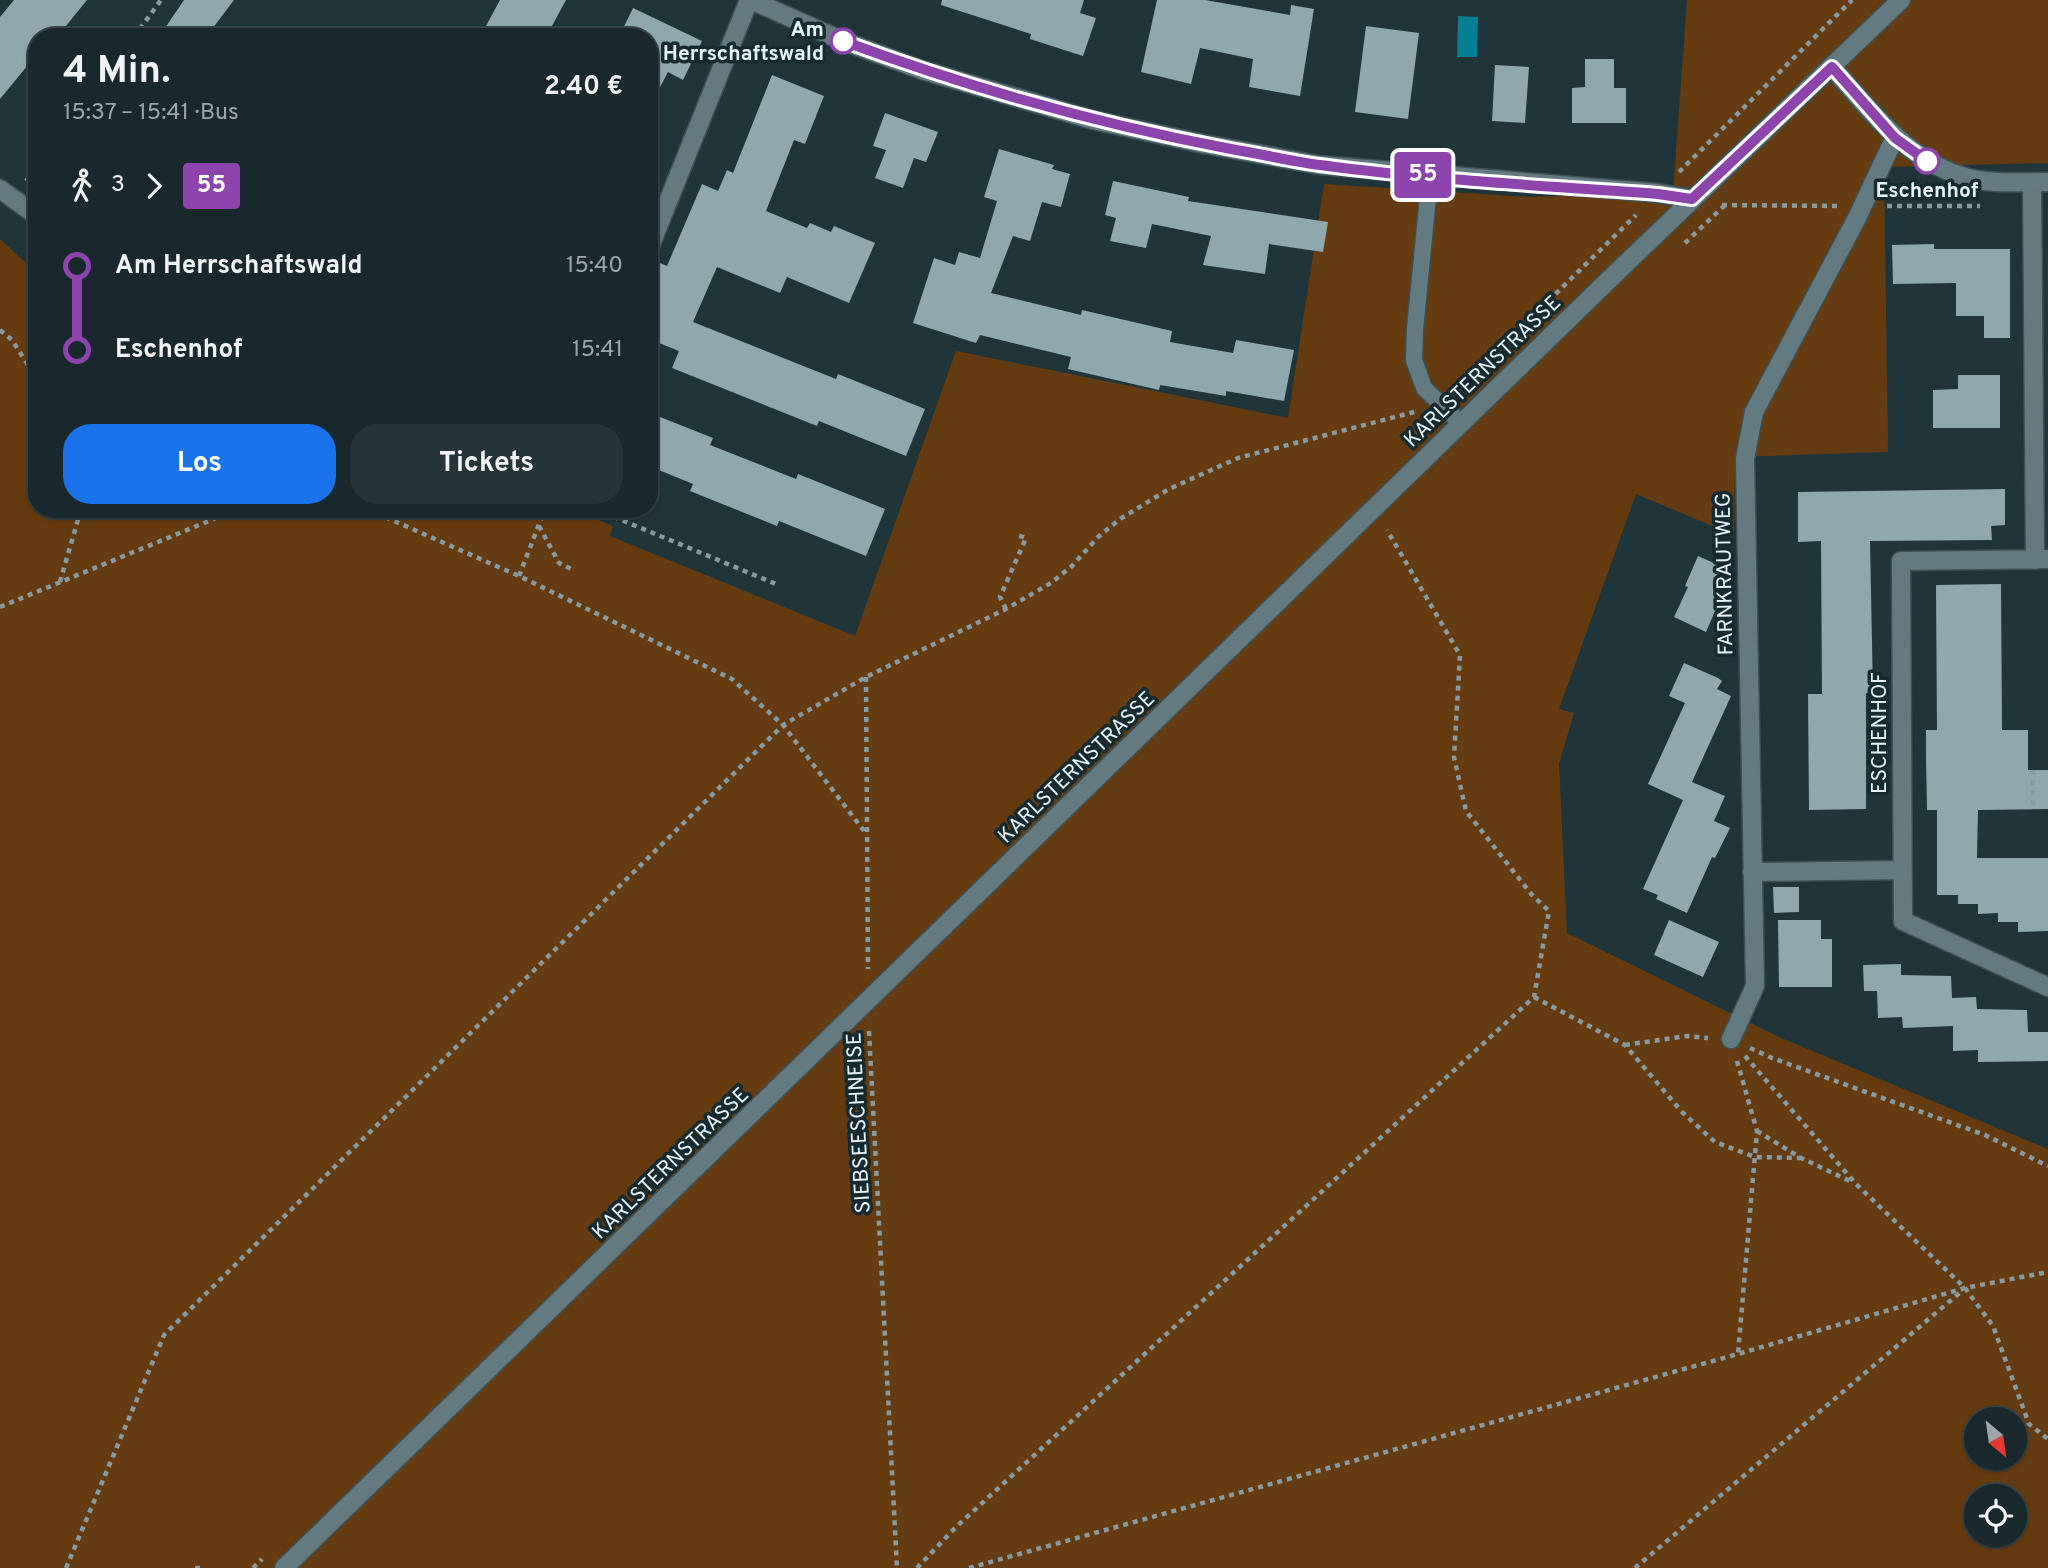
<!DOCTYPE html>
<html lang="de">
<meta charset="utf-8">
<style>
body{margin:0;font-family:Overpass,sans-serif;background:#253438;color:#f1f3f6;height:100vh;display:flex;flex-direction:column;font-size:26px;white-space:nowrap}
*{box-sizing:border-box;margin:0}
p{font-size:23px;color:#9fa6a9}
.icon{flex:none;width:38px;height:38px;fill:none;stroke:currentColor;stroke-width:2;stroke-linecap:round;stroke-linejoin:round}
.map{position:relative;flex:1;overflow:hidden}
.drawer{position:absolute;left:28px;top:28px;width:630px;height:490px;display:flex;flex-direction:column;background:#18282c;border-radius:28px;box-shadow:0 2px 5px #0004,0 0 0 2px #364448}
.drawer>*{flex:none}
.badge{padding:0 14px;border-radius:5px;font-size:24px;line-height:46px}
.needle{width:46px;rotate:151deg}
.fabs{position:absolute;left:1964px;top:1407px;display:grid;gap:14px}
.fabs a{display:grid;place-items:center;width:63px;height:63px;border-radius:50%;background:#18282c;box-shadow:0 2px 5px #0004,0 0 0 2px #364448;font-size:35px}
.map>.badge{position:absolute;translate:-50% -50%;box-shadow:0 0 0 4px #fff}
.legs{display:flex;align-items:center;gap:10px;height:77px;padding:0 35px;font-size:23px}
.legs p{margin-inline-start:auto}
.headline{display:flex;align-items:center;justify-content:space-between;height:119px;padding:0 35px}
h1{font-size:38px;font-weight:700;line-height:52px}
.action{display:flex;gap:14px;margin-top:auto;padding:14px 35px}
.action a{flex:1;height:80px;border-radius:28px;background:#1a73e8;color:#fff;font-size:28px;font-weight:700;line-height:80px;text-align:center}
.action a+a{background:#253438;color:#f1f3f6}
ul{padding:0 35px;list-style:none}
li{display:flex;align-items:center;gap:24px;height:84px;font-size:26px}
li i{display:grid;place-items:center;width:10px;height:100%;margin:0 9px;background:currentColor}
li i::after{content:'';width:18px;height:18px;margin:-9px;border:5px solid;border-radius:50%;background:#18282c}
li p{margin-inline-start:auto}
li:first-child i{background:linear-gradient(#0000 50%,currentColor 0)}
li:last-child i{background:linear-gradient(currentColor 50%,#0000 0)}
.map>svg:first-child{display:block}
</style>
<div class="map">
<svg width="2048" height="1568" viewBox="0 0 2048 1568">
<rect width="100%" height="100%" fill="#20353a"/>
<path fill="#653c12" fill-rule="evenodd" d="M1687 0H2048V163L1884 167 1888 452 1735 457 1734 535 1636 494 1559 709 1574 713 1559 764 1567 933 1779 1037 2048 1149V1568H0V239L37 273V509H545L555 513 557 509H572L613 526 610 536 855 636 956 351 1288 418 1324 184 1528 197 1673 193ZM1976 1419H2014V1458H1976ZM1976 1496H2014V1535H1976Z"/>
<path fill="#057f93" d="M1458 16 1478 17 1477 57H1457Z"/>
<path fill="#8fa8ae" d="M14 0H87L57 37H37V54L0 99V17Z
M184 0H234L206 37H159Z
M500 0H566L546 37H480Z
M942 0H1084L1080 13 1096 18 1083 56 1030 39 1031 34 941 5Z
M1157 0H1205L1290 15 1291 5 1314 9 1300 96 1249 87 1253 59 1200 48 1191 84 1141 72Z
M633 8 702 41 683 80 668 72 649 108V37H619Z
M1366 26 1419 33 1408 119 1355 112Z
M1585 59H1614V88H1626V123H1572V88L1585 87Z
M1495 65 1529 67 1525 123 1492 121Z
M772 75 824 96 805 144 794 140 766 211 807 228 810 223 831 232 834 226 875 243 849 303 787 277 780 293 717 267 693 322 836 379 838 374 925 409 906 456 819 421 817 426 672 368 679 351 649 339V290L660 263 667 266 702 184 718 191 727 170 733 173Z
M885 113 938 132 926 162 914 158 903 188 875 178 886 150 873 146Z
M999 149 1054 165 1052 169 1070 174 1061 207 1042 202 1030 241 1013 236 991 293 1081 315 1082 310 1172 331 1170 342 1233 353 1236 340 1294 350 1284 401 1226 391V396L1160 385 1159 390 1068 369 1071 357 980 335 976 343 913 323 934 258 955 265 959 252 980 258 997 201 984 197Z
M1113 181 1189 197 1188 201 1328 222 1323 252 1269 244 1265 274 1203 265 1211 236 1152 224 1146 248 1110 241 1116 218 1105 215Z
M1934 244V249H2010V338H1984V316H1956V283L1893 284 1892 245Z
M1958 375H2000V428H1933V390L1958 389Z
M655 415 713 438 710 445 796 479 798 474 885 509 866 556 779 521 777 526 690 491 693 484 649 466V429Z
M2005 489V525L1991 526 1992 540 1870 541 1873 693H1866V809L1809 810 1808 694H1822L1821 541 1798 542V492Z
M1698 556 1730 570 1715 601 1719 602 1706 632 1674 617 1688 587 1685 586Z
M2001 584 2002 730H2028V770H2048V809L1978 810 1977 858H2048V931L2018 932V922H1998V913L1978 914V904H1958V895H1937V810H1927L1926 757V730H1937L1936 585Z
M1684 663 1718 678 1722 681 1717 689 1731 696 1692 782 1725 796 1714 821 1730 828 1715 858 1712 857 1687 913 1656 899 1658 895 1643 889 1683 800 1648 784 1685 703 1669 696Z
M1773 887H1799V912L1774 913Z
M1669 920 1719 942 1703 977 1654 955Z
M1778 920H1821V939H1832V987H1779Z
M1901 964V975L1951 976 1952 998 1976 997 1977 1009 2027 1010 2028 1032H2048V1061L1978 1062V1050L1953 1051V1026L1903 1028 1902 1017 1878 1018 1877 991H1864L1863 965Z"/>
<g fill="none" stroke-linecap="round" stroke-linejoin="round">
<g stroke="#3d5154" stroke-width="19">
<path id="service" d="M1430 176 1415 329 1414 360 1424 388 1461 423"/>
</g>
<g stroke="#3d5154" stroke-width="21">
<path id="minor" d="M1832 67C1872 112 1910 165 1973 179 1994 184 2025 182 2048 182
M2032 182 2035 560
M0 189 37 216
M649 249 749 0
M2048 559 1901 561 1903 921 2048 987
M1752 872 1902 870
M1731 1039 1755 986 1745 459 1754 412 1857 218 1895 137"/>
</g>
<g stroke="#3d5154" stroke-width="21">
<path id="tertiary" d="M751 0 843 41 922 70 1093 120 1204 144 1319 165 1658 193 1692 199
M284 1568 1619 270 1901 0"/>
</g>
<path stroke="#899a9e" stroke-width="4.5" stroke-dasharray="5 5" stroke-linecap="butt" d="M134 37 161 0
M1679 172 1852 0
M26 181 37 166
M1722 205 1840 206
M1887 206H1980
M1685 243 1725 205
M0 330 12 340 37 379
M1470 378 1636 215
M367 509 519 576 732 679 783 725 864 831
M595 509 776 584
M539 526 559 563 575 571
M519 576 545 509
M60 582 81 509
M0 607 238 509
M1006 609 1000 597 1026 538 1017 535
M866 677 868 969
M2033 770V810
M1534 997 1625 1045 1682 1112 1715 1142 1755 1157 1801 1158
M869 1031 897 1568
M1625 1045 1687 1036 1708 1038
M1750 1048 1772 1058 1985 1135 2048 1166
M1745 1056 1856 1184 1965 1288 1993 1326 2029 1424 2048 1439
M1737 1061 1757 1131 1738 1354
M1757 1131 1801 1158 1852 1182
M66 1568 164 1335 783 725 866 677 1006 609 1051 583 1072 566 1098 537 1120 519 1169 489 1238 458 1418 411
M195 1568H204
M253 1568 262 1559
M917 1568 956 1527 1534 997 1549 911 1532 895 1466 811 1454 757 1460 655 1387 530
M969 1568 1738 1354 1965 1288 2048 1272
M1635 1568 1963 1290"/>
<use href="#service" stroke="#637b80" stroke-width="16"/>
<use href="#minor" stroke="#637b80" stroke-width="18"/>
<use href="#tertiary" stroke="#637b80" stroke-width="18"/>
</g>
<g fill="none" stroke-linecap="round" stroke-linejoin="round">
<g stroke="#fff" stroke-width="16">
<path id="line-1" d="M843 41C970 88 1098 124 1231 149 1261 154 1290 161 1320 165 1432 180 1546 186 1658 194L1692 199 1832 67 1895 138 1927 161"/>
</g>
<use href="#line-1" stroke="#8e44ad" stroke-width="10"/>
</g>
<g fill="#fff" stroke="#8e44ad" stroke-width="3.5">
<circle cx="843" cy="41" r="12"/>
<circle cx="1927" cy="161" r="12"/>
</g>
<g text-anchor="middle" stroke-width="7" stroke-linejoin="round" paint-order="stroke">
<g font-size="21" font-weight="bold" fill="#e7f4f7" stroke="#162b30" text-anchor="end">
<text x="824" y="36">Am<tspan x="824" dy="24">Herrschaftswald</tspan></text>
<text x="1927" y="197" text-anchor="middle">Eschenhof</text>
</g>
<g font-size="21" fill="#e7f4f7" stroke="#162b30">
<text transform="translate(1482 371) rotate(-44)" y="7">KARLSTERNSTRASSE</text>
<text transform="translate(1724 574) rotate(-91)" y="7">FARNKRAUTWEG</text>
<text transform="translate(1879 733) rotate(-90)" y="7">ESCHENHOF</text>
<text transform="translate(1076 767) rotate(-44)" y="7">KARLSTERNSTRASSE</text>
<text transform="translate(858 1123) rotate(-93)" y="7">SIEBSEESCHNEISE</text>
<text transform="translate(670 1163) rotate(-44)" y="7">KARLSTERNSTRASSE</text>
</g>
</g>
</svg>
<div class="fabs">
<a><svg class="needle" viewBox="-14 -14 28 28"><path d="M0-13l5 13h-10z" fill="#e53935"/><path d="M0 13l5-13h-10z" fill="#9fa6a9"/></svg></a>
<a><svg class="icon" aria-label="locate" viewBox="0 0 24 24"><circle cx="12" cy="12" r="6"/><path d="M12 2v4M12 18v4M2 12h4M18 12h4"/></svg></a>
</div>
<b class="badge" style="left:1423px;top:175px;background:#8e44ad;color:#fff">55</b>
<section class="drawer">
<div class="headline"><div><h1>4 Min.</h1><p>15:37 – 15:41 · Bus</p></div><b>2.40 €</b></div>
<div class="legs"><svg class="icon" aria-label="walk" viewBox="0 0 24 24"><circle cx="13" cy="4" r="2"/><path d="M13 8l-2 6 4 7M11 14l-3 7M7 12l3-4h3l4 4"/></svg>3<svg class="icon" aria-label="forward" viewBox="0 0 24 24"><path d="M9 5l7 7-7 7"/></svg><b class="badge" style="background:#8e44ad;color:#fff">55</b></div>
<ul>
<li><i style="color:#8e44ad"></i><b>Am Herrschaftswald</b><p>15:40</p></li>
<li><i style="color:#8e44ad"></i><b>Eschenhof</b><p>15:41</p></li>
</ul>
<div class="action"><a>Los</a><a>Tickets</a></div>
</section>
</div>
